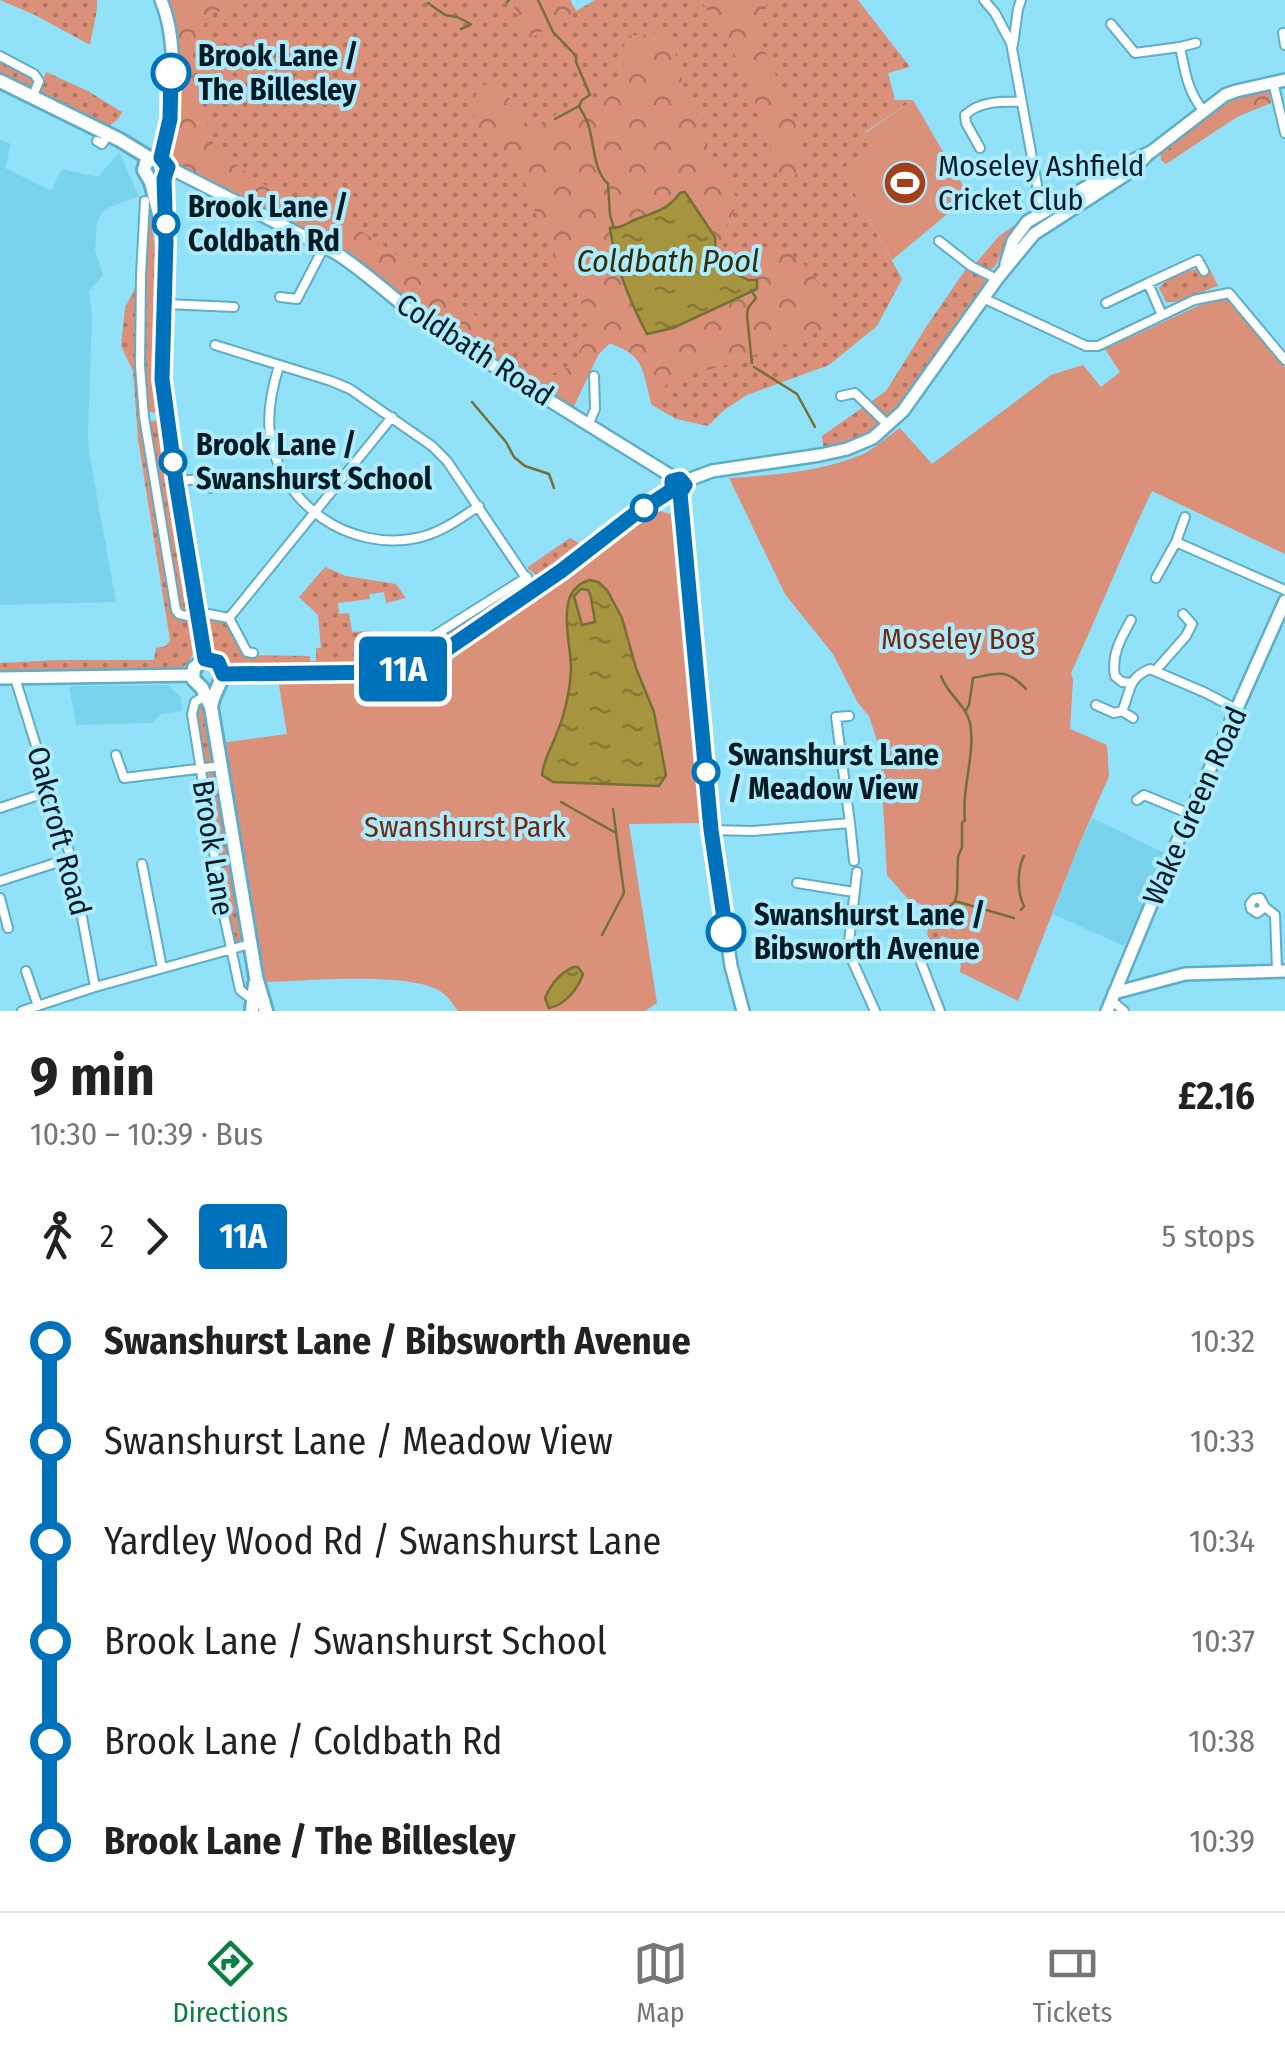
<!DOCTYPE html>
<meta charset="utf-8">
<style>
body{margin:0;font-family:"Fira Sans Condensed",sans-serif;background:#f6f6f6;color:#222;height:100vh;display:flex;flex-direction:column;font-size:38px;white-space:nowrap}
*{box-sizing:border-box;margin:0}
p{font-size:32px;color:#767676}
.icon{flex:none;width:55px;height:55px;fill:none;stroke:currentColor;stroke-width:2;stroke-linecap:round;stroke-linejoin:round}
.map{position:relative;height:1011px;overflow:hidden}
.drawer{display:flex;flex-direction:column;background:#fff;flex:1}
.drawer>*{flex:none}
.badge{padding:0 20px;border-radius:8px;font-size:35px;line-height:65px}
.map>.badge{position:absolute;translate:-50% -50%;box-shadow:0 0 0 5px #fff}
.legs{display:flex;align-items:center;gap:15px;height:110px;padding:0 30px;font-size:32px}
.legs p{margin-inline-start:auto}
.overview{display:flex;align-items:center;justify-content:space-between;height:170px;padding:0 30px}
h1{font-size:55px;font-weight:700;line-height:75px}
ul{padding:0 30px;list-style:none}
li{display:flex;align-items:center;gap:35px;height:100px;font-size:38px}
li i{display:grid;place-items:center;width:15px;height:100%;margin:0 12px;background:currentColor}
li i::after{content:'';width:25px;height:25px;margin:-12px;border:8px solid;border-radius:50%;background:#fff}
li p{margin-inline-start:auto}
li:first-child i{background:linear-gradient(#0000 50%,currentColor 0)}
li:last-child i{background:linear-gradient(currentColor 50%,#0000 0)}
.dock{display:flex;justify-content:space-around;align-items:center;height:140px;border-top:2px solid #e0e0e0;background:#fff;font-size:28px;color:#767676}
.dock a{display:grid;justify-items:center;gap:5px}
.dock .active{color:#0b8043}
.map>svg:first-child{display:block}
</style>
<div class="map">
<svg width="1285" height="1011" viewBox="0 0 1285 1011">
<defs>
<pattern id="grass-dots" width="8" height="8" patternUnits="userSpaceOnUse" patternTransform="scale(2.5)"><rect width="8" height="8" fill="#da9079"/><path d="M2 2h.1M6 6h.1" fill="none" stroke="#af7563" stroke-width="1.8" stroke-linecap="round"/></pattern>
<pattern id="forest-crowns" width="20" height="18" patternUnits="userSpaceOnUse" patternTransform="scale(2.5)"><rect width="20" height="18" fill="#da9079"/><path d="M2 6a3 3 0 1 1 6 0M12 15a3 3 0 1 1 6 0" fill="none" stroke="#af7563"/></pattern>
<pattern id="water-ripples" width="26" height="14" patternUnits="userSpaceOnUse" patternTransform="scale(2.5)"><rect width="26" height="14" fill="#a6953e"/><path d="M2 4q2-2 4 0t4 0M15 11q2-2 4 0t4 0" fill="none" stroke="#857934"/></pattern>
</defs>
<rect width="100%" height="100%" fill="#91e1f8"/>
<path fill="#7ad3ed" d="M0 139 11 144 5 168 51 191 62 169 98 177 119 152 139 196 105 209 100 216 97 223 95 250 103 275 89 291 92 314 88 433 89 452 116 602 0 605Z
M168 685 181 697 182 711 161 714 152 723 76 725 69 686Z
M1092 818 1167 854 1124 946 1053 914 1079 845Z"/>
<path fill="url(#grass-dots)" d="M0 0H97C98 13 92 31 90 45L35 15Z
M167 0H570L576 11 595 0H858L910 67 888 73 895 100H913L865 132 873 149 842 170 902 279 877 326 829 365 747 395 724 410 708 426 676 419 652 405C642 370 646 356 610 343L598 355 573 408 333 246 177 165 173 158C174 111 184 43 167 0Z
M0 60 33 78 35 81 32 91 0 76Z
M46 72 88 91 122 112 119 118 108 127 39 93Z
M139 196 148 199 160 284 161 408 158 413 142 411 143 424 156 420 162 422 192 607 189 612 180 610 178 617 194 626C197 641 195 661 180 669L0 674V663L58 660H154L156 648 166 646 170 640 138 439 133 371 121 346 125 308 135 288 141 206Z
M1015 225 994 268 990 269 976 263 999 236Z
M1202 268 1204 271 1210 269 1218 286C1201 291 1184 304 1166 302L1159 288C1169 275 1186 271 1202 268Z
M966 269 988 281 902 406 870 434 824 450 822 436 886 391 926 327Z
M570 538 586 547 546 577H540L528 569V567Z
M325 567 346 576 396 584 406 598 386 603 384 592 369 594 370 599 338 603 339 614 349 613 352 632 371 631 378 668H239L216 654 209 640 204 617 228 621 246 655 310 656V661H316V648H321L318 615 299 597Z
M524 583V587L520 593 457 637 426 654 427 645 432 638Z
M206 702 216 761 207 764 202 759 196 712 199 705Z
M212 771 219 773 243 938 235 944 218 857 206 777Z
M932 911 952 917 948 938 941 936 936 952 927 934Z"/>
<path fill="url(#forest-crowns)" d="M167 0H248L247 3 232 9 209 13 191 57 195 88 215 150 282 197 350 224 415 266 477 317 484 339 506 360 539 373 560 375 575 359 586 339 587 319 571 278 555 255 538 220 525 183 503 151 482 134 471 108 478 90 490 81 502 85C513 102 515 116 529 130L560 112 622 90 625 36 670 32 683 84 693 102 705 143 739 202 725 228 716 256 715 237 693 205 688 195 680 193C668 208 657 212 640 218 627 223 625 229 610 228 615 266 629 300 647 333L673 328 748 295 753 289 748 280 738 274C748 263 760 250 777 250 801 251 827 290 831 312 832 315 831 324 830 328L726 365 670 379 652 405C642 370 646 356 609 343L598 355 573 408 568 406 413 310 333 246 177 165 173 158C174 111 184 43 167 0Z
M511 0H570L576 11 528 40Z
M701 0H768L758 35 794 118 803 153 794 178 778 172 761 118 740 64Z
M1269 88 1271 103 1237 117 1166 164 1161 160 1160 151 1213 107 1235 96Z"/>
<path fill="#da9079" d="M913 100 969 196 892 260 841 169 873 149 865 133Z
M1229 298 1285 368V554L1152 491C1123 552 1099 612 1071 673L1073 680 1070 729 1107 745 1109 776 1079 845 1018 1001 960 972 963 942 948 938 952 917 908 899 887 875 880 750 869 716 858 703 833 654 785 594 729 478C774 475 819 472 861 455 874 450 887 436 900 428L932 464 1051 375 1083 365 1101 387 1120 372 1105 349 1213 299Z
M657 510 671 514 675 534 692 696 691 724 701 823 629 824 657 1003 645 1011H458C454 1005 448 997 443 993 414 971 306 981 268 982L265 980 252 920 221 743 287 734 278 679H388L437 666Z"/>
<path fill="url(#water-ripples)" stroke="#757035" stroke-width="2.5" fill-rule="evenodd" d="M685 192 715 237 716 256 726 268 748 280H757V289L673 328 647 334C629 300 615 266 610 228 624 228 626 223 639 218 657 212 668 209 680 193Z
M590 580 598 582 607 590 622 618 636 668 654 712 666 775 659 786 553 782 542 775C543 762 550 750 555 738 564 717 570 693 571 670 572 643 552 590 590 580ZM581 589 588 590 591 597 595 622 582 625 574 596Z
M574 967H578L583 974C578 989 565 1005 549 1008L545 998C551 984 559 973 574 967Z"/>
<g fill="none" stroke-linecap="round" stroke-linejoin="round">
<path stroke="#757035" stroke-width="2.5" d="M538 0 553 32 576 56V62L590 95 582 100 579 106C580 108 587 120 587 121 595 141 592 169 608 184L610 215 614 228
M507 2 509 0
M428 3 445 15 457 17 471 24
M461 29 470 25
M555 119 579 106
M751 290 756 298 748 308 747 316 752 363
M754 367 797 394 815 427
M472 402 506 442 514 457 525 466 549 474 554 488
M941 676C947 694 966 705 970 723 976 753 961 790 965 820L962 823V847L958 857 957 893 955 901 943 914
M966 710 969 705 973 678C1000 673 1006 668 1026 689
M561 802 616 833
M955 901 1014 918
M1021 910 1024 906C1017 892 1017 869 1024 856
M602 935 624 893 613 809"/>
<g stroke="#5faec5" stroke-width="12">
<path id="street" d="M984 0 995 13 1011 43 1039 196 1047 211
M1111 24 1135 53 1180 47C1185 70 1187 91 1203 110
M1283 33 1285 45
M1013 45 1018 9 1021 0
M1180 47 1196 43
M0 56 34 74 39 81 32 98
M1273 82 1285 133
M97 141 102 144 108 135
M980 148 966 123 965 115C980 101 1002 101 1021 102
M145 201 141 275 140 366 144 417 176 610 179 614 198 619
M939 241 971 266 997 279
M1148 283 1198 260 1204 271
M280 297 297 299 324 247
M983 298 1086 346H1098L1194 300 1229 293 1285 360
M1106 303 1148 283 1162 315
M166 304 234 307
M215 345 331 381 350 389 432 446 447 461 534 590
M279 366C272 388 267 410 270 434 280 504 348 552 417 538 441 533 459 519 479 506
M841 396 855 393 888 425
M589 423 595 409 594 376
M176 482C190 480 201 476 211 488
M1185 517 1176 542 1285 590
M1156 578 1176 542
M197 612 229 618 247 652 253 653
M229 618 392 417
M422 647 424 642 527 577
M1156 670 1186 636 1192 624 1183 614
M15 678 71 858 95 987
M1131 683 1122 682 1115 676C1111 655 1121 638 1131 620
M205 696 195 702 192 714 225 920 240 990 253 1000
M1096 705 1114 713 1122 711
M849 716 836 717 850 823
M1133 718 1122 711C1131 692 1127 678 1150 669L1206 693 1238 710
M116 755 124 778 221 766
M1137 800 1144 795 1190 814
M0 808 51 791
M711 830 753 831 850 823 854 861
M142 864 162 968
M857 872 848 951 875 1011
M0 881 71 858
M797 883 854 892
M0 898 8 928
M1265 907 1257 913 1251 909 1250 904 1254 899 1260 898 1265 907 1275 915 1277 970
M929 945 917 952 940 1011
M26 971 38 1006
M1111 1000 1124 1011
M22 1011 95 987 250 944"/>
</g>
<g stroke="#5faec5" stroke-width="16">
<path id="secondary" d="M161 157C172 110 180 46 161 0
M168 167 336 253C369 274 397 302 428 325L676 479
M1006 264 1013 241 1027 222 1129 162 1151 152 1225 95 1236 91 1285 80
M683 482 712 471 820 455 847 449 873 438 903 411 997 279 1034 234 1133 170 1148 154
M223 674 391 672 411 668 434 658 561 571 631 516 672 491V481L682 480 684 488 680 493 711 830 731 966 743 1011
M0 678 193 675
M1114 993 1185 974 1285 971
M1107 1011 1175 847 1285 601"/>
</g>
<g stroke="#5faec5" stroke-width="18">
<path id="primary" d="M0 81 120 140 151 159
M166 242 151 182 144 170 146 163 155 157 164 159 168 167 164 179 166 242 162 379 166 416 205 659
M205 659 194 668 193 679 202 688 211 707 256 977 266 1011
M205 659 217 662C229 679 214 687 211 707
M252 1011 255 984"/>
</g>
<use href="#street" stroke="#fff" stroke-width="8"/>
<use href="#secondary" stroke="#fff" stroke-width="11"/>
<use href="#primary" stroke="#fff" stroke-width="12"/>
</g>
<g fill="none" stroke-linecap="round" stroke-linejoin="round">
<g stroke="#fff" stroke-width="22">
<path id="line-1" d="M171 73 170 119 161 158 168 167 164 179 166 242 162 379 176 482 205 659 218 662 223 674 391 672 411 668 434 658 561 571 632 516 672 490V481L680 479 685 485 680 493 711 830 726 932"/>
</g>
<use href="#line-1" stroke="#0072bc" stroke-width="15"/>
</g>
<defs>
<g id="stadium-disc" transform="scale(2.25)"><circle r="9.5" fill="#a53f1a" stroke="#adebfe"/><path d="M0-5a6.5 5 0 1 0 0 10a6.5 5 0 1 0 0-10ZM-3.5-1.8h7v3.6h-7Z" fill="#fff"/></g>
</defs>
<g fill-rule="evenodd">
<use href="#stadium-disc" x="905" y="183"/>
</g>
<g fill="#fff" stroke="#0072bc" stroke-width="5">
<circle cx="171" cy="73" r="18"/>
<circle cx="166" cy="224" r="12"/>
<circle cx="173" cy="462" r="12"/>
<circle cx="644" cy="508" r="12"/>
<circle cx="706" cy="772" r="12"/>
<circle cx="726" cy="932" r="18"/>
</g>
<g text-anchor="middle" stroke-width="8" stroke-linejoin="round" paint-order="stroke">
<g font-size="30" font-weight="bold" fill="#021a21" stroke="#adebfe" text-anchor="start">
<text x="198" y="66">Brook Lane /<tspan x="198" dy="34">The Billesley</tspan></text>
<text x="188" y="217">Brook Lane /<tspan x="188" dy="34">Coldbath Rd</tspan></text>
<text x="196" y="455">Brook Lane /<tspan x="196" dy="34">Swanshurst School</tspan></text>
<text x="728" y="765">Swanshurst Lane<tspan x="728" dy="34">/ Meadow View</tspan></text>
<text x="754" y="925">Swanshurst Lane /<tspan x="754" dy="34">Bibsworth Avenue</tspan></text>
</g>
<g font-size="30" fill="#021a21" stroke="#adebfe" text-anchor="start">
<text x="938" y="176">Moseley Ashfield<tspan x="938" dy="34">Cricket Club</tspan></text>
</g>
<g font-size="30" fill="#021a21" stroke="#adebfe">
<text transform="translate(475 350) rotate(33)" y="10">Coldbath Road</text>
<text transform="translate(1195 806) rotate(-66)" y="10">Wake Green Road</text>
<text transform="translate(59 831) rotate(75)" y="10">Oakcroft Road</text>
<text transform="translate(213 848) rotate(81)" y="10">Brook Lane</text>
</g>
<g font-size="30" fill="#74290f" stroke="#adebfe">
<text x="958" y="649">Moseley Bog</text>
<text x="465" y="837">Swanshurst Park</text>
</g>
<g font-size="32" font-style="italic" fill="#342d05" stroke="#adebfe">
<text x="668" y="272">Coldbath Pool</text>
</g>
</g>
</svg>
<b class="badge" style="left:403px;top:669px;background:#0072bc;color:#fff">11A</b>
</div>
<section class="drawer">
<div class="overview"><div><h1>9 min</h1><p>10:30 – 10:39 · Bus</p></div><b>£2.16</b></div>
<div class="legs"><svg class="icon" aria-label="walk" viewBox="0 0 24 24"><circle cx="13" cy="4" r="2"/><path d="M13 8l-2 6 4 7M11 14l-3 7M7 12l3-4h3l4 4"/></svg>2<svg class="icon" aria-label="forward" viewBox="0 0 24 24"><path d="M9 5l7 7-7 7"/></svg><b class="badge" style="background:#0072bc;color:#fff">11A</b><p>5 stops</p></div>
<ul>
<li><i style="color:#0072bc"></i><b>Swanshurst Lane / Bibsworth Avenue</b><p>10:32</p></li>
<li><i style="color:#0072bc"></i><span>Swanshurst Lane / Meadow View</span><p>10:33</p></li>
<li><i style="color:#0072bc"></i><span>Yardley Wood Rd / Swanshurst Lane</span><p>10:34</p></li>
<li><i style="color:#0072bc"></i><span>Brook Lane / Swanshurst School</span><p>10:37</p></li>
<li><i style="color:#0072bc"></i><span>Brook Lane / Coldbath Rd</span><p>10:38</p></li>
<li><i style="color:#0072bc"></i><b>Brook Lane / The Billesley</b><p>10:39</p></li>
</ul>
</section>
<nav class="dock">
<a class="active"><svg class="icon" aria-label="directions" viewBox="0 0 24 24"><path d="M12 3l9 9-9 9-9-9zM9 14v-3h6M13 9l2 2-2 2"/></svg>Directions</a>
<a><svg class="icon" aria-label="map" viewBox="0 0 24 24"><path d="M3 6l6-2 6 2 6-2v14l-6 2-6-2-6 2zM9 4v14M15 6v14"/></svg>Map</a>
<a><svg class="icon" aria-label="tickets" viewBox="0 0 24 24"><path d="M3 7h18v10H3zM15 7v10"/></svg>Tickets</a>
</nav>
